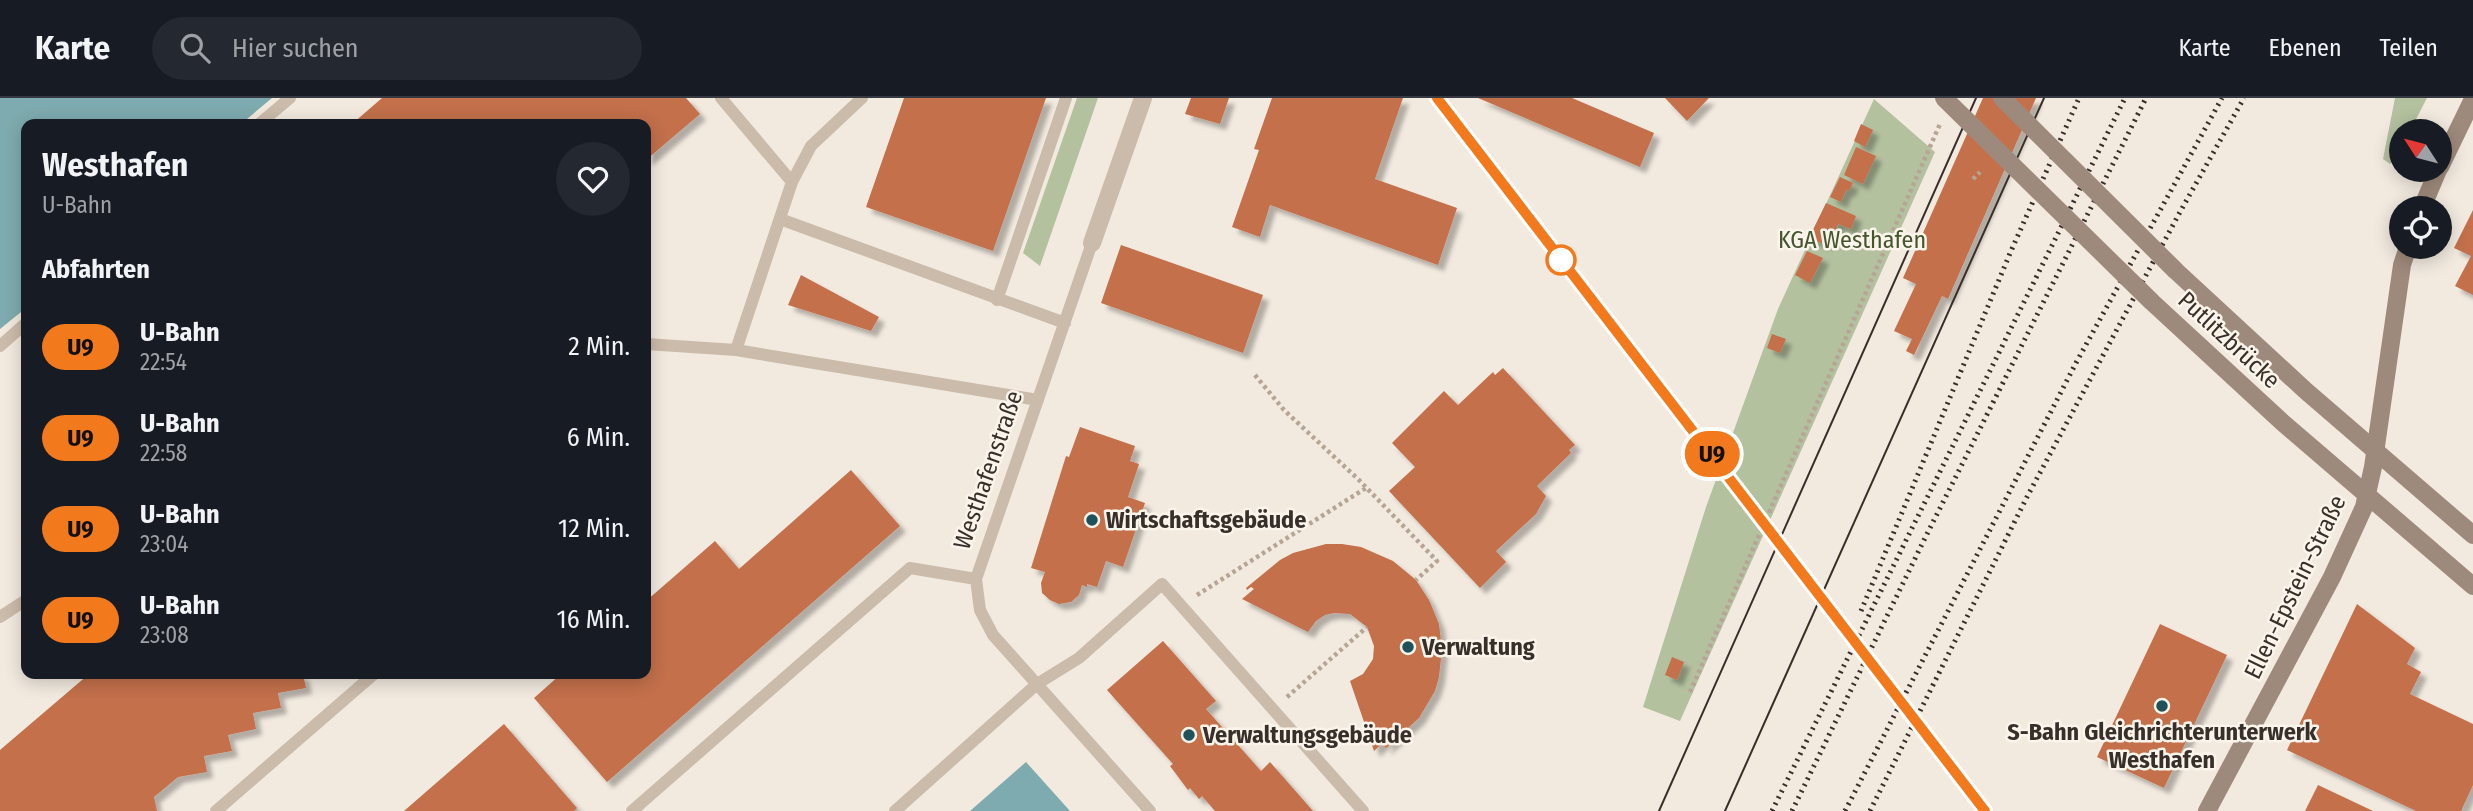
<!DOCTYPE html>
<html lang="de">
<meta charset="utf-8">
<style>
body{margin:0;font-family:"Fira Sans Condensed",sans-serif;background:#242831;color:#f1f3f6;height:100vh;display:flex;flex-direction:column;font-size:26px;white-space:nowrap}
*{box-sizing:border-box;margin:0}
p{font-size:23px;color:#9ea1a6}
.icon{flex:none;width:38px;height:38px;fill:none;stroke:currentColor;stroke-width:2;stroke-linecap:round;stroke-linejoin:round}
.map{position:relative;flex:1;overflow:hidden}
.drawer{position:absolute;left:21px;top:21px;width:630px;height:560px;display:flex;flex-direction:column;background:#171b24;border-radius:14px;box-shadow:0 4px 18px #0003}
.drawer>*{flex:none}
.badge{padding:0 14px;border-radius:23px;font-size:24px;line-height:46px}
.needle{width:46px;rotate:306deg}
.fabs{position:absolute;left:2389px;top:21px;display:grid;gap:14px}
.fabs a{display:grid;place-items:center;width:63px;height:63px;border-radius:50%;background:#171b24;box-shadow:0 4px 18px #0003;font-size:35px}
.map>.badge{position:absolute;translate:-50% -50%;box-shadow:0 0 0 4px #fff}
h2{padding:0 21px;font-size:26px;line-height:63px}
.round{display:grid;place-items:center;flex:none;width:74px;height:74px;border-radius:37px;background:#242831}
.headline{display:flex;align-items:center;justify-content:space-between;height:119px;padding:0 21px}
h1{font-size:33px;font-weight:700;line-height:52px}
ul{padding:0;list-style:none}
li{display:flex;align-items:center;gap:21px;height:91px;padding:0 21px}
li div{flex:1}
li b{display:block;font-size:26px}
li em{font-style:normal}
li .badge{min-width:77px;font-weight:700;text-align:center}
header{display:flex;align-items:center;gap:42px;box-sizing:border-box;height:98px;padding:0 35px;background:#171b24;border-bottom:2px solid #363941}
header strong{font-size:33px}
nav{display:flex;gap:38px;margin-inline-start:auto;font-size:24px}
.search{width:490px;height:63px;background:#242831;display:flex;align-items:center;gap:18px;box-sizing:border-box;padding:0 24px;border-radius:38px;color:#9ea1a6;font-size:26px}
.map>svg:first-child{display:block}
</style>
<header>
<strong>Karte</strong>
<div class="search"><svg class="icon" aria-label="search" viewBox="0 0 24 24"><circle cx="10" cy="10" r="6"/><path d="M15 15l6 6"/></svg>Hier suchen</div>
<nav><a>Karte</a><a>Ebenen</a><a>Teilen</a></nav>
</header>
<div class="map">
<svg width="2473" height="713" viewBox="0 0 2473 713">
<defs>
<filter id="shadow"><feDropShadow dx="6" dy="6" stdDeviation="2" flood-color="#0004"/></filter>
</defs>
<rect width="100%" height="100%" fill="#f2eadf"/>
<path fill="#b4c19f" d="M1077 0H1098L1040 168 1023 155Z
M2395 0H2427L2410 33H2401V50L2390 66 2383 61Z
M1874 1 1935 54 1680 623 1643 609 1706 409 1778 211Z"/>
<path fill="#7eabaf" d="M0 0H272L241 26H26V210L0 231Z
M1026 664 1070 713H970Z"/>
<path fill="#c36f4c" filter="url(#shadow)" d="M382 0H686L700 16 646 62V26H352Z
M904 0H1046L993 153 866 109Z
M1191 0H1229L1220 26 1185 16Z
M1272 0H1403L1375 81 1457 110 1438 167 1270 107 1260 139 1232 129 1259 52 1254 51Z
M1478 0H1572L1654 35 1640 69Z
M1665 0H1709L1687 23Z
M1983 0H2036L1948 201 1942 198 1914 257 1906 253 1912 241 1894 233 1916 186 1903 180Z
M1861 26 1873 32 1865 49 1854 43Z
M1856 49 1876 58 1863 86 1844 77Z
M1840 79 1853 85 1849 93 1846 92 1841 104 1830 99Z
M1826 105 1856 118 1851 131 1838 126 1832 142 1826 140 1824 146 1809 140Z
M2473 112V197L2455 188 2471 158 2454 150Z
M1121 147 1263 197 1243 255 1101 205Z
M1807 153 1823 160 1810 185 1795 177Z
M801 177 879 219 871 233 788 207Z
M1772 236 1786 241 1780 255 1767 250Z
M1503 270 1575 347 1569 352 1571 355 1537 388 1546 398 1536 416 1496 453 1506 464 1480 490 1389 393 1415 369 1392 345 1444 293 1458 307 1493 274 1495 277Z
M1080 329 1135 348 1130 363 1139 366 1128 399 1145 405 1123 469 1106 463 1097 489 1087 486V489L1082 487 1079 497 1071 504 1059 506 1050 502 1042 495 1041 485 1045 474 1031 470 1066 358 1069 359Z
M851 372 900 428 607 684 534 600 561 576H646V503L715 443 739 471Z
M1326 446H1342L1361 449 1393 463 1416 482 1429 502 1439 526 1442 551 1439 579 1435 593 1419 620 1386 650 1384 648 1388 645 1386 642 1374 653 1350 583 1363 576 1373 561 1374 548 1367 529 1350 516 1334 515 1325 517 1316 523 1308 534 1242 501 1254 491 1251 489 1247 492 1246 490 1280 462 1293 455Z
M2357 506 2415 550 2407 566 2421 574 2410 596 2473 626V687L2461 713H2416L2287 652Z
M2160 526 2227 557 2164 690 2097 659Z
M1163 543 1216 603 1206 611 1261 673 1270 664 1313 713H1215L1202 698 1199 701 1190 690 1188 692 1170 668 1173 666 1107 592Z
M1672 559 1684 564 1677 582 1665 577Z
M89 576H303L306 590 278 595 281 610 253 615 256 631 228 637 232 653 204 658 207 674 178 679 154 699 157 713H0V652Z
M504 626 577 710 574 713H404Z
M2318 687 2373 713H2305Z"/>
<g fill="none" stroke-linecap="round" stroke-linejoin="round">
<path stroke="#b6a595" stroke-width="4.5" stroke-dasharray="3.5 3.5" stroke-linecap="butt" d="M1973 81 1980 74
M1255 277 1284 312 1359 382 1437 463 1416 482
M1197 497 1366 390
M1690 594 1940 26
M1287 599 1367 529"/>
<path stroke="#cbbbab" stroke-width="12" d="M721 0 792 84
M259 26 290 0
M780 121 1065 225
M1092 145 976 481 980 512 993 537 1150 713
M997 202 1066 0
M646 246 736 252 1038 302
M0 248 26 225
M736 252 792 84 811 48 862 0
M0 519 26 502
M216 713 374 576
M632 713 910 470 976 481
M895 713 1037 586 1079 560 1162 486 1363 713"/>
<path stroke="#cbbbab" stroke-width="18" d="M1092 145 1143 0"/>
<path stroke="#9e8a7c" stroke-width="18" d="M2440 69 2473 1
M2422 110 2438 72
M2207 713 2332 479 2364 409 2373 369 2402 167 2408 149"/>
<path stroke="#382f2a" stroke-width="2" d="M1659 713 1976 0
M1725 713 2044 0"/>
<path stroke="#382f2a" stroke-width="5" stroke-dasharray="2 5" stroke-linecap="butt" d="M1861 513 2011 153 2079 0
M1772 713 2125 0
M1792 713 1926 438 2146 0
M1845 713 2077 263 2222 0
M1870 713 2028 397 2180 114 2244 0"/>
<path stroke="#9e8a7c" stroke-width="18" d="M1944 0 2152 204 2282 324 2473 488
M2002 0 2176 173 2306 293 2473 437"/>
</g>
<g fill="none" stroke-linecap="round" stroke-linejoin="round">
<g stroke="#fff" stroke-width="16">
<path id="line" d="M1437 0 1985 713"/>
</g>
<use href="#line" stroke="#f3791d" stroke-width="10"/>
</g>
<circle fill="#fff" stroke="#f3791d" stroke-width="3.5" cx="1561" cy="162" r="14"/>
<g fill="#205359" stroke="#faf4eb" stroke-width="2.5">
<circle cx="1092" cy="422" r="7"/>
<circle cx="1408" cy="549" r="7"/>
<circle cx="2162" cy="608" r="7"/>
<circle cx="1189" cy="637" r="7"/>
</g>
<g text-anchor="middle" stroke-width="5" stroke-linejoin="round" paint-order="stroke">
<g font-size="24" fill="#45562e" stroke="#faf4eb">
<text x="1852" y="150">KGA Westhafen</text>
</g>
<g font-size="24" fill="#382f2a" stroke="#faf4eb">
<text transform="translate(2229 242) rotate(43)" y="8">Putlitzbrücke</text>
<text transform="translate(988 372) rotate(-71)" y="8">Westhafenstraße</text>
<text transform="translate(2295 489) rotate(-64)" y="8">Ellen-Epstein-Straße</text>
</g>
<g font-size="24" font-weight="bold" fill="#382f2a" stroke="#faf4eb" text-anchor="start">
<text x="1106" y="430">Wirtschaftsgebäude</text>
<text x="1422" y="557">Verwaltung</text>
<text x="2162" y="642" text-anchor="middle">S-Bahn Gleichrichterunterwerk<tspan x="2162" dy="28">Westhafen</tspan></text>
<text x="1203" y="645">Verwaltungsgebäude</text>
</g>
</g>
</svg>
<div class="fabs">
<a><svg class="needle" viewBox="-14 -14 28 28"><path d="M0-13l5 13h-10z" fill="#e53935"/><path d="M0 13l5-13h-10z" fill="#9ea1a6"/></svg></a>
<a><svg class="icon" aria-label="locate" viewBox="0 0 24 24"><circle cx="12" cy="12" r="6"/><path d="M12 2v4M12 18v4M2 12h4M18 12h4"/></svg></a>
</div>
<b class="badge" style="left:1712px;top:356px;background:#f3791d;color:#111">U9</b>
<section class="drawer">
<div class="headline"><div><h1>Westhafen</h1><p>U-Bahn</p></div><a class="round"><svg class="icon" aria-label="heart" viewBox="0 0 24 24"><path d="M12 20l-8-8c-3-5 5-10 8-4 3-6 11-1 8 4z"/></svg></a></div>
<h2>Abfahrten</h2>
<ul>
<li><span class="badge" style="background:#f3791d;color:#111">U9</span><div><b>U-Bahn</b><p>22:54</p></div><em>2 Min.</em></li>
<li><span class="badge" style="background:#f3791d;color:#111">U9</span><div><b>U-Bahn</b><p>22:58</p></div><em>6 Min.</em></li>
<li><span class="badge" style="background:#f3791d;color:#111">U9</span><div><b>U-Bahn</b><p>23:04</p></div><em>12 Min.</em></li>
<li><span class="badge" style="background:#f3791d;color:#111">U9</span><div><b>U-Bahn</b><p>23:08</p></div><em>16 Min.</em></li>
</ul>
</section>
</div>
